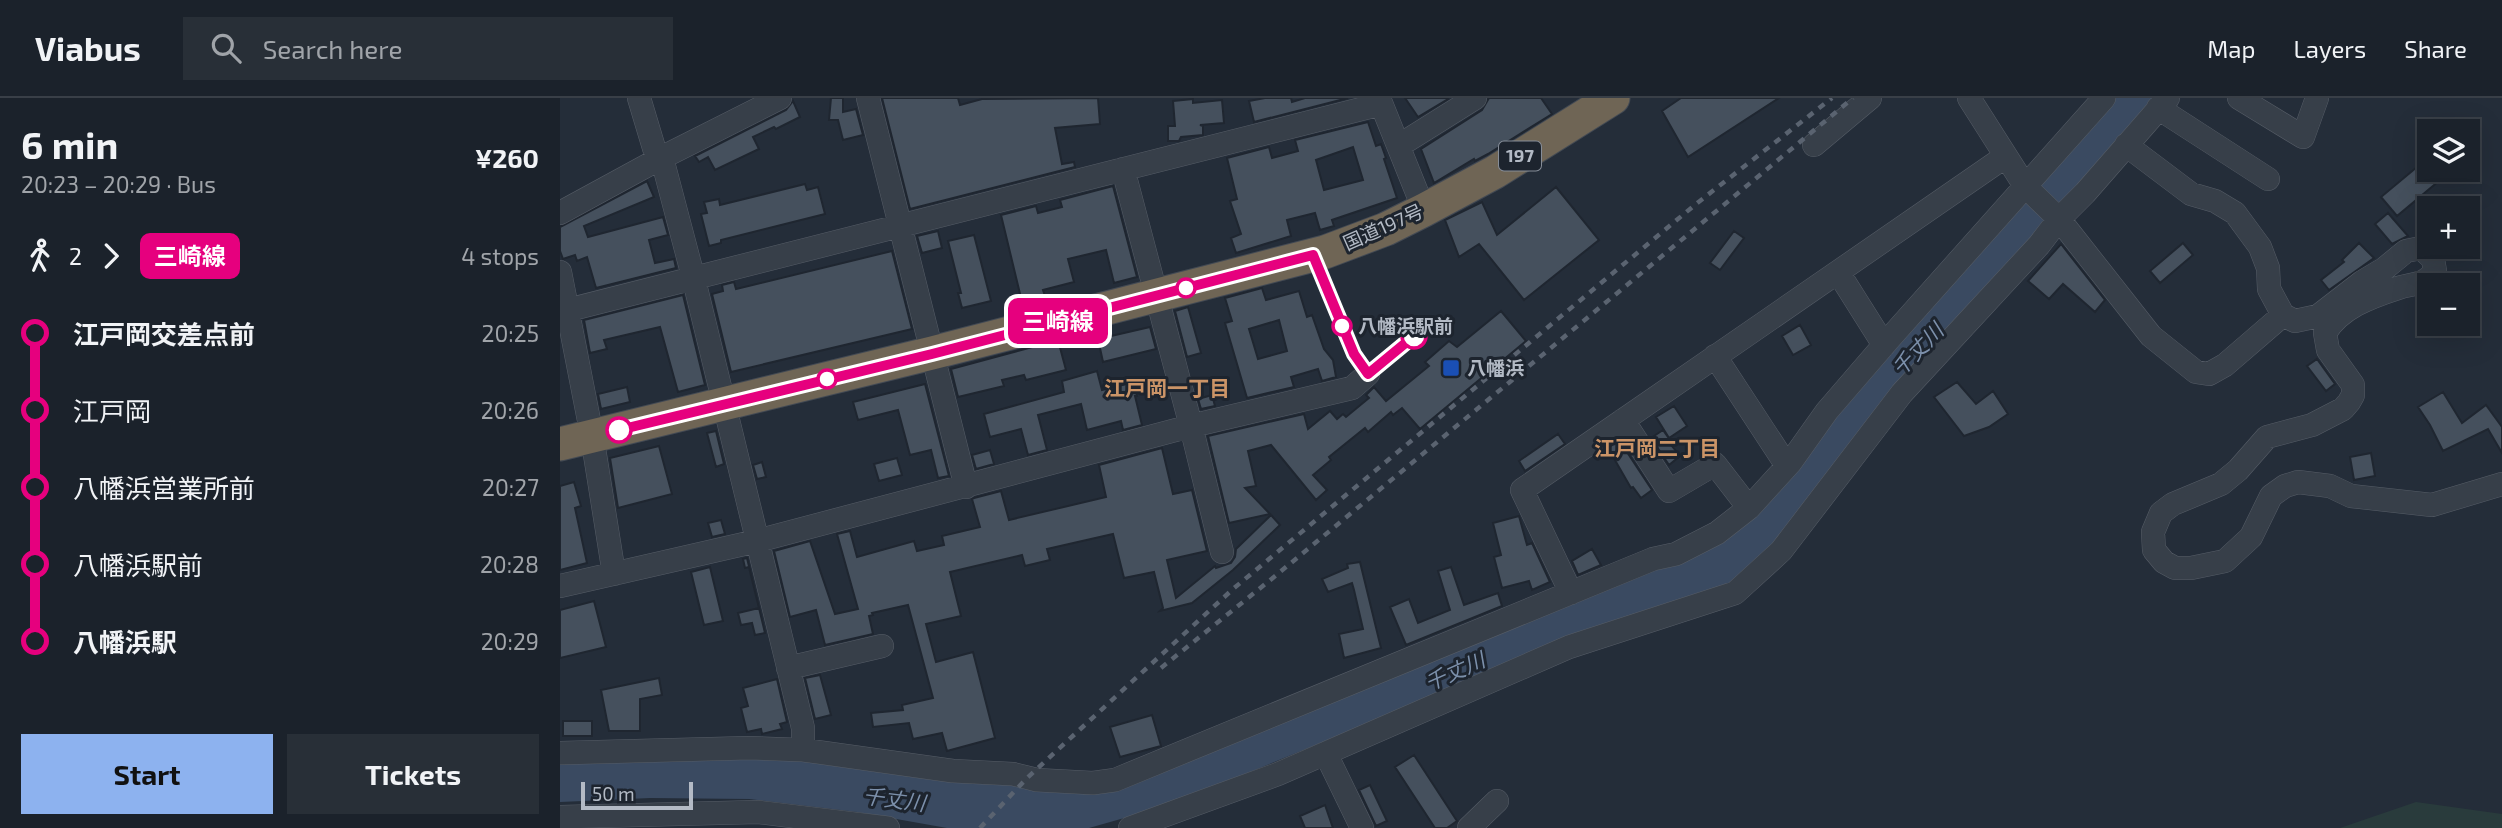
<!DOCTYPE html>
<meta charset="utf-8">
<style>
body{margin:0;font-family:"Exo 2","Noto Sans JP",sans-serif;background:#282f37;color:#f1f3f6;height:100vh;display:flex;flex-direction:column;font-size:26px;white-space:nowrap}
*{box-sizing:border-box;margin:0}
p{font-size:23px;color:#a0a4a9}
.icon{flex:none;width:38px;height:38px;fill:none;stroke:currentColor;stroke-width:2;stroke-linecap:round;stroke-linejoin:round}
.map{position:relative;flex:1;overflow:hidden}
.side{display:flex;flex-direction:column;background:#1b222b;width:560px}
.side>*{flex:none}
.badge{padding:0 14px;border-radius:10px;font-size:24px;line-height:46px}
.buttons{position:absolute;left:1857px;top:21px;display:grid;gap:14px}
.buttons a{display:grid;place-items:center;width:63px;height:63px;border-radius:0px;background:#1b222b;box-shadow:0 7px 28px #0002,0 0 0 2px #393f47;font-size:35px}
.scale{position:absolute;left:21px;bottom:18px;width:112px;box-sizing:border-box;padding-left:7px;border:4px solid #b3bac5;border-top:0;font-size:19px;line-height:24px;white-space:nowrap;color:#b3bac5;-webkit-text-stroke:5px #1d242e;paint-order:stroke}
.map>.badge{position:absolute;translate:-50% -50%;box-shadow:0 0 0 4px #fff}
.legs{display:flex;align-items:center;gap:10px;height:77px;padding:0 21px;font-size:23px}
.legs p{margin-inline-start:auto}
.head{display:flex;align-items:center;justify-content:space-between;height:119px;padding:0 21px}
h1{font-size:38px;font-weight:700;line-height:52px}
.action{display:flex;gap:14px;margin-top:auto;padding:14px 21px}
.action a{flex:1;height:80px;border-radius:0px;background:#8db2ef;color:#111;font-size:28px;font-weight:700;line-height:80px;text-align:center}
.action a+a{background:#282f37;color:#f1f3f6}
ul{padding:0 21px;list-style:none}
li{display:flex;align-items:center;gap:24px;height:77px;font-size:26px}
li i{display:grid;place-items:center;width:10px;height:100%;margin:0 9px;background:currentColor}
li i::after{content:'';width:18px;height:18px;margin:-9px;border:5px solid;border-radius:50%;background:#1b222b}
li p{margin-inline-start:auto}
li:first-child i{background:linear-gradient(#0000 50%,currentColor 0)}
li:last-child i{background:linear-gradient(currentColor 50%,#0000 0)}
header{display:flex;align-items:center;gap:42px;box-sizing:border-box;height:98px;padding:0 35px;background:#1b222b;border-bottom:2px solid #393f47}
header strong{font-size:33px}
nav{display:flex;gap:38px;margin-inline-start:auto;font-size:24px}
.search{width:490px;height:63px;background:#282f37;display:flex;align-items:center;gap:18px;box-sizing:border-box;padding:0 24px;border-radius:0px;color:#a0a4a9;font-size:26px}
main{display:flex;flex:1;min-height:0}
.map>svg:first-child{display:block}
</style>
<header>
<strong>Viabus</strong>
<div class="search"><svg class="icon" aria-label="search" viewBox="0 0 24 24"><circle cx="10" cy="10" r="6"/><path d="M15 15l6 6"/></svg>Search here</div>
<nav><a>Map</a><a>Layers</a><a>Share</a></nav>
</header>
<main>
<section class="side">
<div class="head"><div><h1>6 min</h1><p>20:23 – 20:29 · Bus</p></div><b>¥260</b></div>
<div class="legs"><svg class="icon" aria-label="walk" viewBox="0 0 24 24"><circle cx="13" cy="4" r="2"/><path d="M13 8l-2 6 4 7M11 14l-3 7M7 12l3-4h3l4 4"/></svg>2<svg class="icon" aria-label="forward" viewBox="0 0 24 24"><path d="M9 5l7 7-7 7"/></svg><b class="badge" style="background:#e6007e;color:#fff">三崎線</b><p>4 stops</p></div>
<ul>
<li><i style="color:#e6007e"></i><b>江戸岡交差点前</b><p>20:25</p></li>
<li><i style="color:#e6007e"></i><span>江戸岡</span><p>20:26</p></li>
<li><i style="color:#e6007e"></i><span>八幡浜営業所前</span><p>20:27</p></li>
<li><i style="color:#e6007e"></i><span>八幡浜駅前</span><p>20:28</p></li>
<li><i style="color:#e6007e"></i><b>八幡浜駅</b><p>20:29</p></li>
</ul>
<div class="action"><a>Start</a><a>Tickets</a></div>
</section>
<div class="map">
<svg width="1942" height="730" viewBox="0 0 1942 730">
<rect width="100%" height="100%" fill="#242d39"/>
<path fill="#293b3c" d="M1856 704 1942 716V730H1780Z"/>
<path fill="#3a4a61" d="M1552 0H1601L1195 469 1159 492 872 599 610 707 529 730H387L297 714 189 701 90 700 0 704V663L189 656 541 694 1095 468 1245 356Z"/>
<path fill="#45505d" stroke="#1f2630" stroke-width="2" fill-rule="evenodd" d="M271 0H283V14L296 11 303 37 283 42 278 22H269Z
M322 0H398L400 7 422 1 538 0 540 26 495 30 502 66 514 64 515 69 350 111Z
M705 0H731L732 4 745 0H788L694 24 689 3Z
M845 0H887L888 1 858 19Z
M929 0H981L992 16 928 56 915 63 914 61 874 85 861 51 922 12Z
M1121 0H1219L1128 59 1102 13Z
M633 1V5L662 2 664 25 640 27 643 28V37L621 39 619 43H608V28H615L613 3Z
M233 3 240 19 216 31 214 29 193 39 199 51 155 72 148 59 139 64 135 58 226 12Z
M808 24 816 48 821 46 826 60 824 61 837 100 772 122 774 128 760 132 755 115 727 122 731 138 676 155 671 140 681 136 670 103 677 101 667 60 709 49 712 60 738 53 735 42ZM793 49 803 82 764 92 756 62Z
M1869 59V72H1892L1837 118 1821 99Z
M87 83 94 99 24 128 28 139 103 119 108 137 89 142 95 165 114 161 116 170 36 190 27 159 17 163 15 157 3 161 0 153V129Z
M245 86 247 92 258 89 265 116 161 142V145L149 148 141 116 147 115 144 104 159 101 160 107Z
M553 88 577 179 554 185 546 152 508 161 514 184 483 192 485 198 462 204 441 117 476 108 478 115 502 109 500 102Z
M996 89 1039 142 964 202 919 146 899 159 885 122 922 104 937 137Z
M1828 115 1848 138 1832 146 1815 126Z
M378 133 382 150 362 155 357 138Z
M1174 133 1184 140 1160 172 1150 165Z
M414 137 431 203 402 210 398 195H401L388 143Z
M1623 145 1633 157 1600 185 1590 173Z
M1799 145 1814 160 1769 192 1761 182 1784 164 1782 162Z
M1501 146 1545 202 1535 214 1503 186 1489 201 1468 183Z
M332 153 352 231 171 274 152 196 163 193 162 187 174 184 176 191Z
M702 190 706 202 739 193 747 219 752 217 764 251 773 262 776 279 762 283 758 271 731 279 734 289 687 300 665 225 672 223 665 200ZM719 222 727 253 698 261 689 231Z
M123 197 145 287 118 294 100 229 44 242 47 251 30 255 24 222Z
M628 209 641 255 627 259 615 213Z
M941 213 966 243 860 331 842 310 833 317 831 314 808 334 805 330 769 359 771 362 753 377 767 392 756 402 711 347 688 353 696 388 685 390 710 416 669 425 648 338 744 316 748 331 770 313 777 321 783 316 786 319 809 300 806 297 814 289 826 303 869 268 865 264 889 243 897 249Z
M1240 227 1251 247 1233 257 1222 238Z
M590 229 596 251 543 264 538 241Z
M498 242 506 272 466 282 464 277 442 282 444 288 398 299 391 271Z
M1757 261 1775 286 1766 293 1747 268Z
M537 273 542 292 574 284 577 298H575L582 327 563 332 561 323 527 332 521 306 478 317 487 352 468 357 461 331 430 339 424 316 504 294 502 283Z
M1397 284 1416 306 1433 293 1448 316 1429 329 1404 338 1374 299Z
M365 286 389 378 378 380 371 352 350 357 338 312 298 322 293 304Z
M67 289 70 304 41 311 38 296Z
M1883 294 1902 325 1926 307 1942 329V355L1928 331 1883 353 1870 327 1858 309Z
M652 297 655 308 641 311 638 301Z
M1114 308 1127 328 1109 340 1096 319Z
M1103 332 1110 342 1108 343 1120 358 1109 367 1091 340Z
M156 333 164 366 156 369 147 335Z
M998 336 1005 346 965 373 959 363Z
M1059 342 1092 392 1081 400 1073 389 1071 390 1048 350Z
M99 348 112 396 58 410 50 360Z
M602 350 613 396 632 392 647 453 607 462 616 500 655 468 656 470 671 465 675 459 676 451 711 417 720 427 673 472 632 505 600 513 603 510 594 474 564 480 553 436 487 451 490 462 465 468 462 457 390 474 401 518 366 526 376 564 413 554 435 640 387 653 382 635 353 641 349 625 313 629 311 615 343 612 342 607 373 600 348 507 312 515 313 517 309 518 313 536 265 547 256 512 230 519 214 453 250 443 275 516 298 511 277 436 290 433 297 459 354 443 357 453 384 447 382 438 420 429 412 401 414 400 441 393 449 422 546 399 539 367Z
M430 352 434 366 416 371 412 357Z
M1811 355 1815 378 1794 382 1790 359Z
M337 360 342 377 319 383 314 366Z
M202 364 206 379 197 381 193 367Z
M14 384 21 408 15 410 27 465 0 472V388Z
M959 418 967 447 972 445 990 484 972 492 969 483 942 490 934 459 941 457 933 425Z
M161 422 165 436 152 439 148 425Z
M1032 451 1041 467 1018 477 1012 463Z
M187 460 205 535 195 537 192 525 181 527 178 515 199 510 189 469 185 470 183 461Z
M800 464 821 550 784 560 779 536 803 531 794 492 792 485 768 494 762 481 788 470 787 466Z
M150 469 163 523 144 527 131 474Z
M891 469 904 507 938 495 942 508 846 547 830 509 849 501 858 525 890 512 878 473Z
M34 503 46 549 0 560V512Z
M260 577 271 617 255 621 245 580Z
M99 580 102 597 80 601V633H49L41 592Z
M217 581 227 624 220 626 222 631 202 636 201 631 187 634 181 610 188 608 183 590Z
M592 617 601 648 560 659 550 629Z
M3 623H32V638H3Z
M854 657 897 723 887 730H875L835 669Z
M810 687 827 723 816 728 799 692Z
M765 707 773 730H745L740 718Z"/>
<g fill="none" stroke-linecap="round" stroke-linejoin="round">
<g stroke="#565d67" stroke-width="24">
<path id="minor" d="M79 0 94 50 104 68 133 178 243 630V652
M308 0 406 389
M819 0 864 112
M1409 0 1465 88 1499 121 1591 238 1636 274 1649 276 1665 267 1723 217 1735 223 1758 218 1802 184 1824 171 1846 153 1861 150 1873 161 1875 173C1865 188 1853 185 1838 190 1810 199 1780 210 1765 235L1768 252 1793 287V297L1789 304 1783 311 1752 327 1707 339 1678 372 1661 386 1613 406 1601 415 1593 434 1594 452 1604 464 1615 470H1631L1665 463 1691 439 1711 398 1725 388 1738 384 1770 388 1791 398 1872 407 1942 386
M1679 0 1743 39 1757 0
M1598 10 1708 81
M838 45 848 42 915 0
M1254 47 1310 0
M1566 47 1631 96 1655 103 1675 115 1700 149 1708 170 1709 191 1723 217
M563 71 631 328 662 454
M0 115 99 61 220 0
M0 174 32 338 54 476
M1278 174 1324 247
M0 214 821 6
M1155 258 1227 368
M1063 322 1109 393 1155 366 1189 410
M0 488 197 443 631 328 792 290 808 276
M1011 495 962 392 1446 58
M228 570 322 548
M0 655 189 650 243 652 393 673 453 676 477 682 533 685 555 682 1093 461 1116 456 1157 435 1189 410 1230 365 1267 313 1330 240 1544 0
M766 656 802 730
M0 719 198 714 328 730
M570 730 718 676 1009 549 1175 495 1221 453 1342 295 1479 147 1499 121 1525 95 1608 0
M909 730 937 703"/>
</g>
<g stroke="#434a54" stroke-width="35">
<path id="highway" d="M0 346 372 255 765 154 826 131 864 112 935 74 1053 0"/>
</g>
<use href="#minor" stroke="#373f49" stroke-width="23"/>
<use href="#highway" stroke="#6f6555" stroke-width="33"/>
<path stroke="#5a6370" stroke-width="4.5" stroke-dasharray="7 7" stroke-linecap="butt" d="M601 570 714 479 1293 0
M420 730 467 680 673 491 1136 106 1272 0"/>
</g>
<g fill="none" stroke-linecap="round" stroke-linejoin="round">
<g stroke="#fff" stroke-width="16">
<path id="line-1" d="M59 332 372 256 753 157 794 256 808 276 854 238"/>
</g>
<use href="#line-1" stroke="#e6007e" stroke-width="10"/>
</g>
<g fill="#fff" stroke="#e6007e" stroke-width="3.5">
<circle cx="626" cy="190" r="9"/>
<circle cx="782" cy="228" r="9"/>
<circle cx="854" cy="238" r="12"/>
<circle cx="267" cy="281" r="9"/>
<circle cx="59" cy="332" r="12"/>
</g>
<rect fill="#1a4fb4" stroke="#1d242e" stroke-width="2.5" x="882" y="261" width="18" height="18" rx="3.5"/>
<g text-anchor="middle" stroke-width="6" stroke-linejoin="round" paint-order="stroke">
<rect fill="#1d242e" stroke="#868d98" stroke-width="2" x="939" y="43.5" width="42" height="29" rx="5"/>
<g font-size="18" font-weight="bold" fill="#b3bac5">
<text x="960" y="64">197</text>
</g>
<g font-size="19" fill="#b3bac5" stroke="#1d242e">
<text transform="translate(823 129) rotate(-24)" y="7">国道197号</text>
</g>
<g font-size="19" font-weight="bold" fill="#b3bac5" stroke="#1d242e" text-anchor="start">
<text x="798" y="235">八幡浜駅前</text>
</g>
<g font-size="19" font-weight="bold" fill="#b3bac5" stroke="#1d242e" text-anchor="start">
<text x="907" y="277">八幡浜</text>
</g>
<g font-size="21" font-style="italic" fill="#7c90ab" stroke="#1d242e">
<text transform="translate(1358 252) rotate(-46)" y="7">千丈川</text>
<text transform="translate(895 574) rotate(-24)" y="7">千丈川</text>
<text transform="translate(334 702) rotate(7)" y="7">千丈川</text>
</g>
<g font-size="21" font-weight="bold" fill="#cb9467" stroke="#1d242e">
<text x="607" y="298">江戸岡一丁目</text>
<text x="1097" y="358">江戸岡二丁目</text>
</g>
</g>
</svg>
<div class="buttons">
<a><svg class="icon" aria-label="layers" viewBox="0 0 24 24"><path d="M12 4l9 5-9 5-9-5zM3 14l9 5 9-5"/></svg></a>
<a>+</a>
<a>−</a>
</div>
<div class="scale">50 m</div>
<b class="badge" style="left:498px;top:223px;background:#e6007e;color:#fff">三崎線</b>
</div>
</main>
